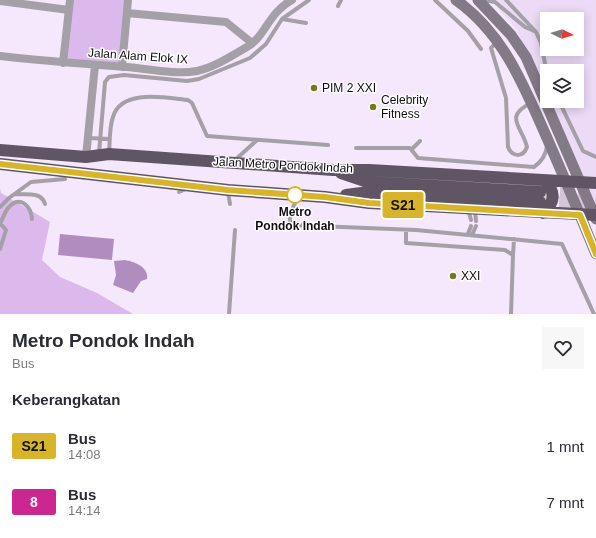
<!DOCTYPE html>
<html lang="id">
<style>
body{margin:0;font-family:Helvetica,sans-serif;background:#f7f7f7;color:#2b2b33;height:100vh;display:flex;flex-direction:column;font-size:15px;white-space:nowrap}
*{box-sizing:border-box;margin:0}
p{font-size:13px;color:#7c7c81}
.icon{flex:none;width:22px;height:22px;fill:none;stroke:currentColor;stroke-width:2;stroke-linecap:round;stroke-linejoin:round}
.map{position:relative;height:314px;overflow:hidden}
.side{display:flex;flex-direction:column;background:#fff;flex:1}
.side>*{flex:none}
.badge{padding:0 8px;border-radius:3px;font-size:14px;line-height:26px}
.needle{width:26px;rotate:95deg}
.controls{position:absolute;left:540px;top:12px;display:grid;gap:8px}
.controls a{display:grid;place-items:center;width:44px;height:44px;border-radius:0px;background:#fff;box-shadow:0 2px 10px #0003;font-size:20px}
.map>.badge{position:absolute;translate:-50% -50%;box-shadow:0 0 0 2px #fff}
h2{padding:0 12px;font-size:15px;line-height:36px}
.round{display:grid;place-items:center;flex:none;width:42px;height:42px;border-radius:0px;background:#f7f7f7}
.head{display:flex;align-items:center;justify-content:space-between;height:68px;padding:0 12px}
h1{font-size:19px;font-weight:700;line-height:30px}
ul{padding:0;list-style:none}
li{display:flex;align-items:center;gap:12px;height:56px;padding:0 12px}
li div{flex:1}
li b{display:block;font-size:15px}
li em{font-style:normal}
li .badge{min-width:44px;font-weight:700;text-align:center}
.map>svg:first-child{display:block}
</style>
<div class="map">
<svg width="596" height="314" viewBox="0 0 596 314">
<rect width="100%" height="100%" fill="#f5e7fc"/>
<path fill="#ecdaf6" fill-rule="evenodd" d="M491 0H596V220L517 30ZM547 19H577V49H547ZM547 71H577V101H547Z"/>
<path fill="#dbb9ed" d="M72 0H125L119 64 66 60Z
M0 188 1 193 50 222 42 260 60 277 97 293 133 314H0Z"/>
<path fill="#af8dbf" d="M60 234 114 239 112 260 58 255Z
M125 260C135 262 149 267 147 279L141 281 133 293 113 285 116 275 114 261Z"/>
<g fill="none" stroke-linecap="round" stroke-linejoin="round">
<path stroke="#d3c6d9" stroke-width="12" stroke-dasharray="12 6" stroke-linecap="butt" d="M542 192 596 194
M541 202 596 204"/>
<path stroke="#a59fa8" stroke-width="4" d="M435 0 468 31 481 49
M483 0 495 2 525 27 534 31
M506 0 536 32 541 43 547 74
M338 6 341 0
M282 19 306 23
M497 42 491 48 506 98 508 147C512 157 523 158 527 147 522 126 503 117 531 103
M559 101 583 151 596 157
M88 138 110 139
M356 148H410L418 158 534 167C541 162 546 155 547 146
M412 149 420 141
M99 153 105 82 109 77 124 75 187 81 199 79 250 58 266 44 282 19 309 0
M109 154C110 142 109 128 113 117 121 88 167 98 188 100L192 103 207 136 328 145
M235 160 256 141
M179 192 186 189
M228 192 230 204
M15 194C26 195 41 191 45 204
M0 207 9 198 31 182 65 179
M468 209 471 220
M292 210 298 196
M475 211 476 221
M290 217V224L292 225 416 230 562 244 594 314
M0 223 6 230 0 249
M0 224C3 218 5 211 9 207 20 195 31 206 32 219
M406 230V243L505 250 513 255 511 314
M468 234 471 226
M472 235 476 226
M513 255 514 239
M229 314 235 230"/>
<path stroke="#a59fa8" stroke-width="8" d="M0 1 69 10
M127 13 226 22 252 43
M0 56C42 61 85 64 127 67 148 69 177 75 197 71 215 67 231 56 247 47 266 36 268 13 292 0
M63 63 70 0
M122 67 128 0
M86 157 95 65"/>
<path stroke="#837a87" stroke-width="11" d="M456 0C504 34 524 86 547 138 564 177 580 215 596 254
M478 0 511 35 526 57 596 219"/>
<path stroke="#605565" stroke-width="12" d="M0 150 86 157 109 154 333 170H369L596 183
M0 164 228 190 325 197 369 203 596 215
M341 173 368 182 540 192
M346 195 369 192 540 202
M543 213C555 203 556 192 545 181"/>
</g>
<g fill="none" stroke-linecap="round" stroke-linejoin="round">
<g stroke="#fff" stroke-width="9">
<path id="line" d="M0 164 228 190 325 197 369 203 580 215 596 254"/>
</g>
<use href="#line" stroke="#d8b42a" stroke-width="6"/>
</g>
<g fill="#767922" stroke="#fff" stroke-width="1.5">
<circle cx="314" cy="88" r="4"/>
<circle cx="373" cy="107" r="4"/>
<circle cx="453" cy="276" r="4"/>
</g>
<circle fill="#fff" stroke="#d8b42a" stroke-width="2" cx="295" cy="195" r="8"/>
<g text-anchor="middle" stroke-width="3" stroke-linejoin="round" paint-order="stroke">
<g font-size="12" fill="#110c13" stroke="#fff">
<text transform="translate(138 56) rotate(4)" y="4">Jalan Alam Elok IX</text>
<text transform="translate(283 165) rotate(3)" y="4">Jalan Metro Pondok Indah</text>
</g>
<g font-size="12" fill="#110c13" stroke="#fff" text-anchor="start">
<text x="322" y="92">PIM 2 XXI</text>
<text x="381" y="104">Celebrity<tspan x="381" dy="14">Fitness</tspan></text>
<text x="461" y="280">XXI</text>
</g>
<g font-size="12" font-weight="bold" fill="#110c13" stroke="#fff">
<text x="295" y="216">Metro<tspan x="295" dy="14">Pondok Indah</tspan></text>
</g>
</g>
</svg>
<div class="controls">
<a><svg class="needle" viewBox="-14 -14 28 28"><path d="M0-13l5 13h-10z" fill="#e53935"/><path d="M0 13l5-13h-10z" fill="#7c7c81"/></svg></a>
<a><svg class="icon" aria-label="layers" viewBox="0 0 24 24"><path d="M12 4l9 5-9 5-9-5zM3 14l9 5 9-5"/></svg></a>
</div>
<b class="badge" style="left:403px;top:205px;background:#d8b42a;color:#111">S21</b>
</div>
<section class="side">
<div class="head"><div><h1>Metro Pondok Indah</h1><p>Bus</p></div><a class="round"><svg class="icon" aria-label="heart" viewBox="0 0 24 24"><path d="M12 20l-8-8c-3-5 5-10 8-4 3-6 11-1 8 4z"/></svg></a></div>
<h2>Keberangkatan</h2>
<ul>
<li><span class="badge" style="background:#d8b42a;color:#111">S21</span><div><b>Bus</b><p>14:08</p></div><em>1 mnt</em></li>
<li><span class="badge" style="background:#cc2790;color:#fff">8</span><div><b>Bus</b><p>14:14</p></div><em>7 mnt</em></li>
</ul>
</section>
